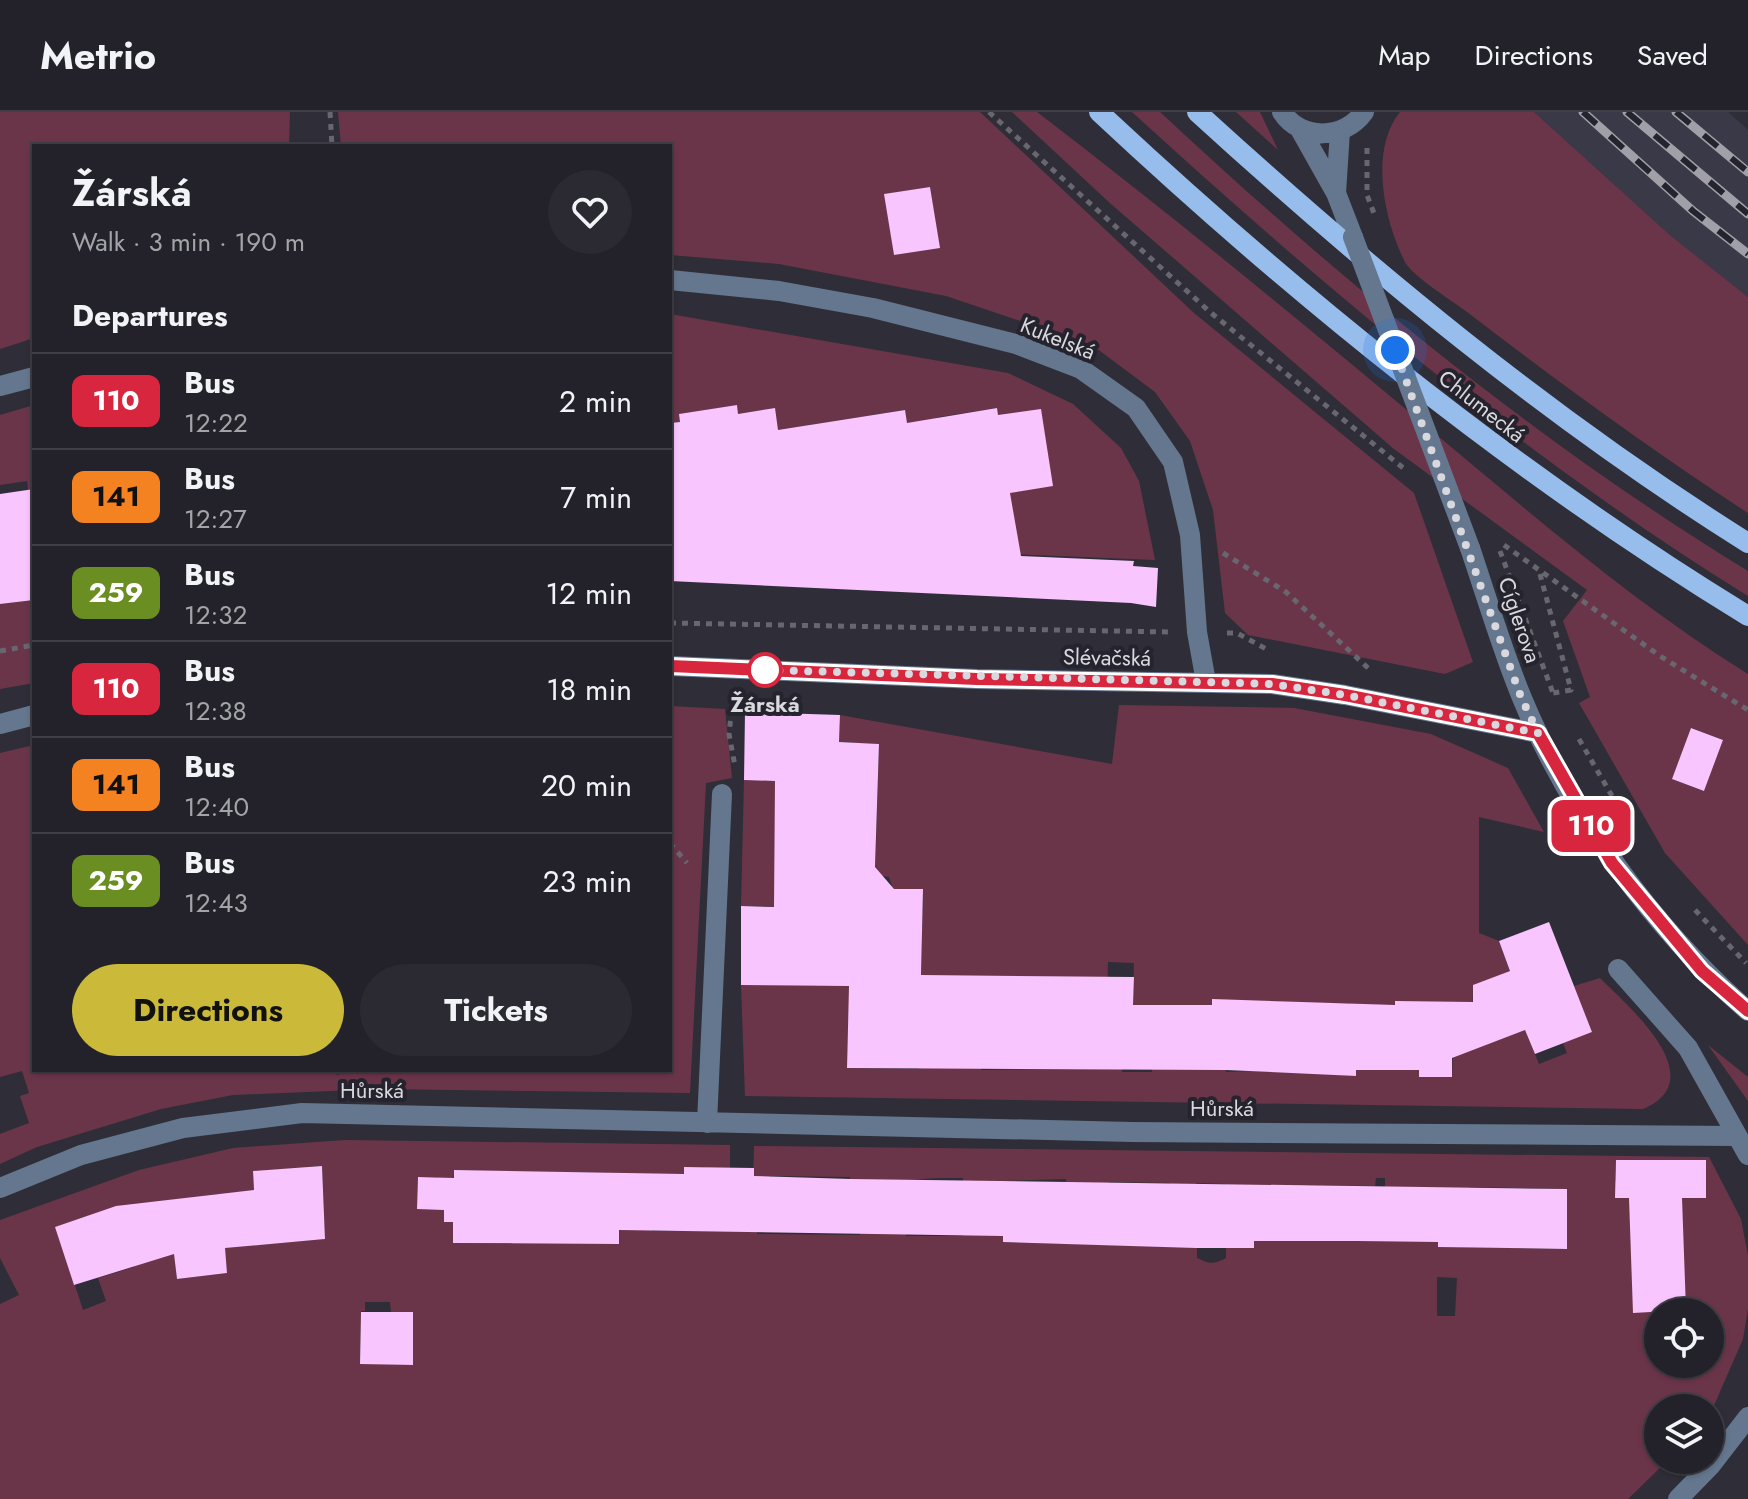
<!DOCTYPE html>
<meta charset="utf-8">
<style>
body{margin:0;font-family:Jost,sans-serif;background:#2b2a32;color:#f1f3f6;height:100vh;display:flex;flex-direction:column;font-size:30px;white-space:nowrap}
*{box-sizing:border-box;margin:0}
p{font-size:26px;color:#a3a4a8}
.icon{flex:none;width:44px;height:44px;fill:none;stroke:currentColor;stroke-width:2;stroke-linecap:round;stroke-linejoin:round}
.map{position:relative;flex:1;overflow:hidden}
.drawer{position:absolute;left:32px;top:32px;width:640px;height:928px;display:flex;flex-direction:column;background:#23222a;border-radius:0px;box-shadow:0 2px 6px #0004,0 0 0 2px #403f47}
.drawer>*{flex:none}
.badge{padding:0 16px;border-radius:12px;font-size:28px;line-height:52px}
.fabs{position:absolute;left:1644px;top:1186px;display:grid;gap:16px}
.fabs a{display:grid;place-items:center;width:80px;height:80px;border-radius:50%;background:#23222a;box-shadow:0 2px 6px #0004,0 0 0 2px #403f47;font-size:40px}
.you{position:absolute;width:40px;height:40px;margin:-20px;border:6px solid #fff;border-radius:50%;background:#1a73e8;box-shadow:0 0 0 12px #1a73e833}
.map>.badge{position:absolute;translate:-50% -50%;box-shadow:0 0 0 4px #fff}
h2{padding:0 40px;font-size:30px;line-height:72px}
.round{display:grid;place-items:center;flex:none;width:84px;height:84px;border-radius:42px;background:#2b2a32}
.summary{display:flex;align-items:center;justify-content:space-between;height:136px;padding:0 40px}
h1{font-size:38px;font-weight:700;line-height:60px}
.cta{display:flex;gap:16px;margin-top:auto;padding:16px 40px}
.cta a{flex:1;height:92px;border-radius:48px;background:#cbba39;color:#111;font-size:32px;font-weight:700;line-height:92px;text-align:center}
.cta a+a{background:#2b2a32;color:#f1f3f6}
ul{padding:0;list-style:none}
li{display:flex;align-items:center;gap:24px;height:96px;padding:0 40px;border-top:2px solid #403f47}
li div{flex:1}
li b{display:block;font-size:30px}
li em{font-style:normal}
li .badge{min-width:88px;font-weight:700;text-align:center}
header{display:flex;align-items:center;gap:48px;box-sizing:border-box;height:112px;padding:0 40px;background:#23222a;border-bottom:2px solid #403f47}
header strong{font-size:38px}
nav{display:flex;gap:44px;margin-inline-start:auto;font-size:28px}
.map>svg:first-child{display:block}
</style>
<header>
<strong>Metrio</strong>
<nav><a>Map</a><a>Directions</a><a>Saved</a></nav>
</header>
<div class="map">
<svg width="1748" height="1387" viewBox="0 0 1748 1387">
<rect width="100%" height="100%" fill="#2f2e38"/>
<path fill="#3a3948" d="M1534 0H1728L1748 18V185L1671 124Z"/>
<path fill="#6b3549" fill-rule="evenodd" d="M0 0H290L289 34H34V226L0 237Z
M338 0H980L1194 201 1414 381 1473 550 1445 562 1248 523 1225 501 1213 398 1190 329 1155 280 1092 233 946 184 779 152 670 143V34H341ZM930 75 939 135 894 143 885 82Z
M1012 0H1037C1172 103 1302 211 1432 319 1534 404 1635 492 1748 562V833L1665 741 1579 591 1590 585 1563 509 1587 478 1394 337 1111 92ZM1692 616 1723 628 1704 679 1672 667Z
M1132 0H1160C1340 168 1538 331 1748 459V484C1525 346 1325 176 1132 0Z
M1236 0H1260L1278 38Z
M1400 0H1534L1671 124 1748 185V401C1653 339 1562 273 1471 203 1456 191 1413 165 1405 150 1384 109 1369 38 1400 0Z
M670 202 1008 261 1073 292 1121 336 1139 369 1155 448 670 428 1010 381 996 296 939 305 908 319 904 298 810 313 781 340 774 296 738 302 737 293 680 302V310L670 311Z
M34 293V377L28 378 27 369 0 373V303Z
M34 488V571L0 577V492Z
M1119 593 1294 596 1431 622 1508 656 1544 720 1479 705V821L1499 829 1510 859 1473 874 1472 913 1525 918 1539 952 1567 941 1563 931 1592 920 1574 874 1600 866C1628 894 1714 967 1643 997L745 984 741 873 832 874 860 833 857 908H848L847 956 919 957 923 778 893 777 889 765 875 763 879 632 839 630 840 603 1112 652ZM1108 850 1134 851 1133 890 1107 891ZM1212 888 1280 889V958L1226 960ZM1327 891H1350L1355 964 1325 962ZM1123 903 1152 957V960H1122ZM1073 910 1072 957 981 958V956ZM1454 911 1452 965H1419V958Z
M670 594 725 597 732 666 706 671 690 981 377 977 233 983 161 997 37 1035 0 1052V1022L29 1011 20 984 29 981 22 959 0 965V641L34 633V958H331L337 963 354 958H670Z
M744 668 794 669 834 796 741 794Z
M1708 933 1748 965V989Z
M345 1028 730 1033V1071H753L754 1034 1709 1045 1741 1107 1748 1144V1197L1743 1227 1712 1298 1658 1296V1348H1668L1628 1387H0V1192L19 1183 0 1146V1108L139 1058 233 1036ZM1616 1048 1706 1086H1628V1070L1615 1069ZM322 1054 325 1127 257 1133 253 1060H305L306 1055ZM684 1055H707L706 1119H652L653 1062H684ZM454 1058 513 1060 512 1132 453 1131V1110L444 1109V1077H453ZM553 1060 620 1061 619 1132 552 1130ZM769 1064 850 1065V1098L860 1099V1123L757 1122 758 1097H768ZM418 1065H438L437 1097 417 1096ZM938 1066H963V1124H906L907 1068ZM1376 1066H1385V1074L1305 1128 1306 1073 1375 1074ZM1066 1067 1064 1132 1003 1130 1004 1069ZM1109 1070 1170 1071 1168 1132 1108 1083ZM1196 1071 1226 1072 1254 1118V1135L1226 1136V1146C1212 1153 1210 1152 1197 1146ZM1470 1075 1567 1077V1137L1460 1135 1459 1103 1468 1102ZM218 1082 227 1161 177 1167 168 1089ZM114 1095 134 1155 98 1166 106 1189 83 1198 56 1115ZM1437 1165 1457 1166 1455 1204H1437ZM365 1190H390L391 1200H413V1253L360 1251 361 1199H365ZM1658 1200H1710V1252H1658Z"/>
<path fill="#f8c5fe" d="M930 75 940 136 894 143 884 82Z
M737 293 738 302 775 296 778 318 905 298 907 311 997 296 998 303 1041 297 1053 374 1010 381 1021 444 1134 449 1133 454 1158 456 1156 495 1131 491 670 469V311L680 310 679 302Z
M34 377V488L0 492V382Z
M745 600 840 603 839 630 879 632 875 755 894 777H923L921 863 1134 865 1133 893H1212V887L1395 893V889L1473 890V873L1510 859 1499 829 1549 810 1592 920 1535 942 1525 918 1452 946V965H1419V958H1356V964L1226 958 847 956 849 874 741 873V794L774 795 775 669 744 668Z
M1691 616 1723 628 1704 679 1672 667Z
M1616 1048H1706V1086H1682L1686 1198 1633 1201 1629 1086H1615Z
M322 1054 325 1127 225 1136 227 1161 177 1167 174 1142 74 1173 55 1115 116 1094 254 1078 253 1059Z
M684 1055 754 1056V1064L851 1067 1567 1077V1137L1438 1135V1130L1358 1129H1254V1136H1196L1003 1130V1124L619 1118V1132L453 1131V1110H444V1098L417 1097 418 1065 454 1066V1058L684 1062Z
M361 1200H413V1253L360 1252Z"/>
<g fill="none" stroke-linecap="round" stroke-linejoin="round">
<path stroke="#686770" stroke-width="5" stroke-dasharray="6 6" stroke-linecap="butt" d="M330 0 332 34
M989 0 1210 200 1407 359
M1504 433 1660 544 1748 598
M1223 441 1286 480 1368 556
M1540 462 1571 578 1553 581
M670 511 1169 520
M1227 521H1237L1268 538
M0 539 34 533
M733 585 729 622 735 654
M1579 627 1612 684
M670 731 687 751
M1695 798 1746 851"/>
<path stroke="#64778e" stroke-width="20" d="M1282 0C1301 29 1344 28 1364 0
M1300 17 1336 81 1353 125
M1336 81 1340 19
M670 168 779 179 873 196 1016 232 1081 257 1136 296 1173 350 1190 423 1197 520 1206 570
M0 274 34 265
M1470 436C1487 486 1502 538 1522 586 1570 702 1654 817 1748 899
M670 554 977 567 1272 572 1345 583 1538 621
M0 612 34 603
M1618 857 1688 936 1748 1043
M707 1011 722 682
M0 1076 81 1043 183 1016 302 1001 1132 1020 1737 1024
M1678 1387 1711 1353 1748 1305"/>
<path stroke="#97bded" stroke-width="20" d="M1099 0C1299 187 1514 361 1748 504
M1197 0C1370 158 1550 307 1748 431"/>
<g stroke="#a1a0a8" stroke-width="9">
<path id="rail" d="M1583 0 1693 99 1748 142
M1627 0 1748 102
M1676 0 1748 60"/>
</g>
<use href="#rail" stroke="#25242e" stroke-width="6" stroke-dasharray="18" stroke-linecap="butt"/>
<path stroke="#686770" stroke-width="5" stroke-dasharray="6 6" stroke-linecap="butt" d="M1367 36V83L1375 104
M1500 439 1553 581"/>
<path stroke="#64778e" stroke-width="20" d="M1353 125 1470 436"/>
</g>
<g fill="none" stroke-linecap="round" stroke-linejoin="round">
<g stroke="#fff" stroke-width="18">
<path id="line" d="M670 554 977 567 1272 572 1345 583 1538 621 1612 751 1702 859 1748 899"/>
</g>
<use href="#line" stroke="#d7263d" stroke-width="12"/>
<path stroke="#d8d8de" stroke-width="8" stroke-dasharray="0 14.4" d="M765 558 1272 572 1345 583 1538 621 1521 585 1395 238"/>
</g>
<circle fill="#fff" stroke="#d7263d" stroke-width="4" cx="765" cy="558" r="16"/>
<g text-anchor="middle" stroke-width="8" stroke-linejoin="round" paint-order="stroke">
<g font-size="22" fill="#d8d8de" stroke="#25242e">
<text transform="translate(1058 226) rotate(22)" y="8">Kukelská</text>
<text transform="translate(1482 294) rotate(38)" y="8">Chlumecká</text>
<text transform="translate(1520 508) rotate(71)" y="8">Cíglerova</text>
<text transform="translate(1107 545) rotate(1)" y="8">Slévačská</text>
<text x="372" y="986">Hůrská</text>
<text x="1222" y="1004">Hůrská</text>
</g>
<g font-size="22" font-weight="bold" fill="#d8d8de" stroke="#25242e">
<text x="765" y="600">Žárská</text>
</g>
</g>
</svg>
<div class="fabs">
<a><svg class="icon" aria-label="locate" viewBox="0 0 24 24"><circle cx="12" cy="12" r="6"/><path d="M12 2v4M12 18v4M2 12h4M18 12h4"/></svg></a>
<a><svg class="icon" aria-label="layers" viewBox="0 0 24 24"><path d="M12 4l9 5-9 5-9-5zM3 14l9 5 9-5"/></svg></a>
</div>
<div class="you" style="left:1395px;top:238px"></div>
<b class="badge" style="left:1591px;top:714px;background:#d7263d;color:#fff">110</b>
<section class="drawer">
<div class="summary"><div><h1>Žárská</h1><p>Walk · 3 min · 190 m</p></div><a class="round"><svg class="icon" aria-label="heart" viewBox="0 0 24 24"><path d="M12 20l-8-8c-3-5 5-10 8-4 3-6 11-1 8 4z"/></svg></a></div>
<h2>Departures</h2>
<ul>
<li><span class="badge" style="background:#d7263d;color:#fff">110</span><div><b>Bus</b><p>12:22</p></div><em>2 min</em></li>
<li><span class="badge" style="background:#f58220;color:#111">141</span><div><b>Bus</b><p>12:27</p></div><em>7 min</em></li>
<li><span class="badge" style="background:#6b8e23;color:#fff">259</span><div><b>Bus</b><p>12:32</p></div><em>12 min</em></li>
<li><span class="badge" style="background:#d7263d;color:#fff">110</span><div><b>Bus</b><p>12:38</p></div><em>18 min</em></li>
<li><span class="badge" style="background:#f58220;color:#111">141</span><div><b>Bus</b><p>12:40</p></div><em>20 min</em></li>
<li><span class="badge" style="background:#6b8e23;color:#fff">259</span><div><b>Bus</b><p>12:43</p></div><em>23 min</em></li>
</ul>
<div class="cta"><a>Directions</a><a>Tickets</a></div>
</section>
</div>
